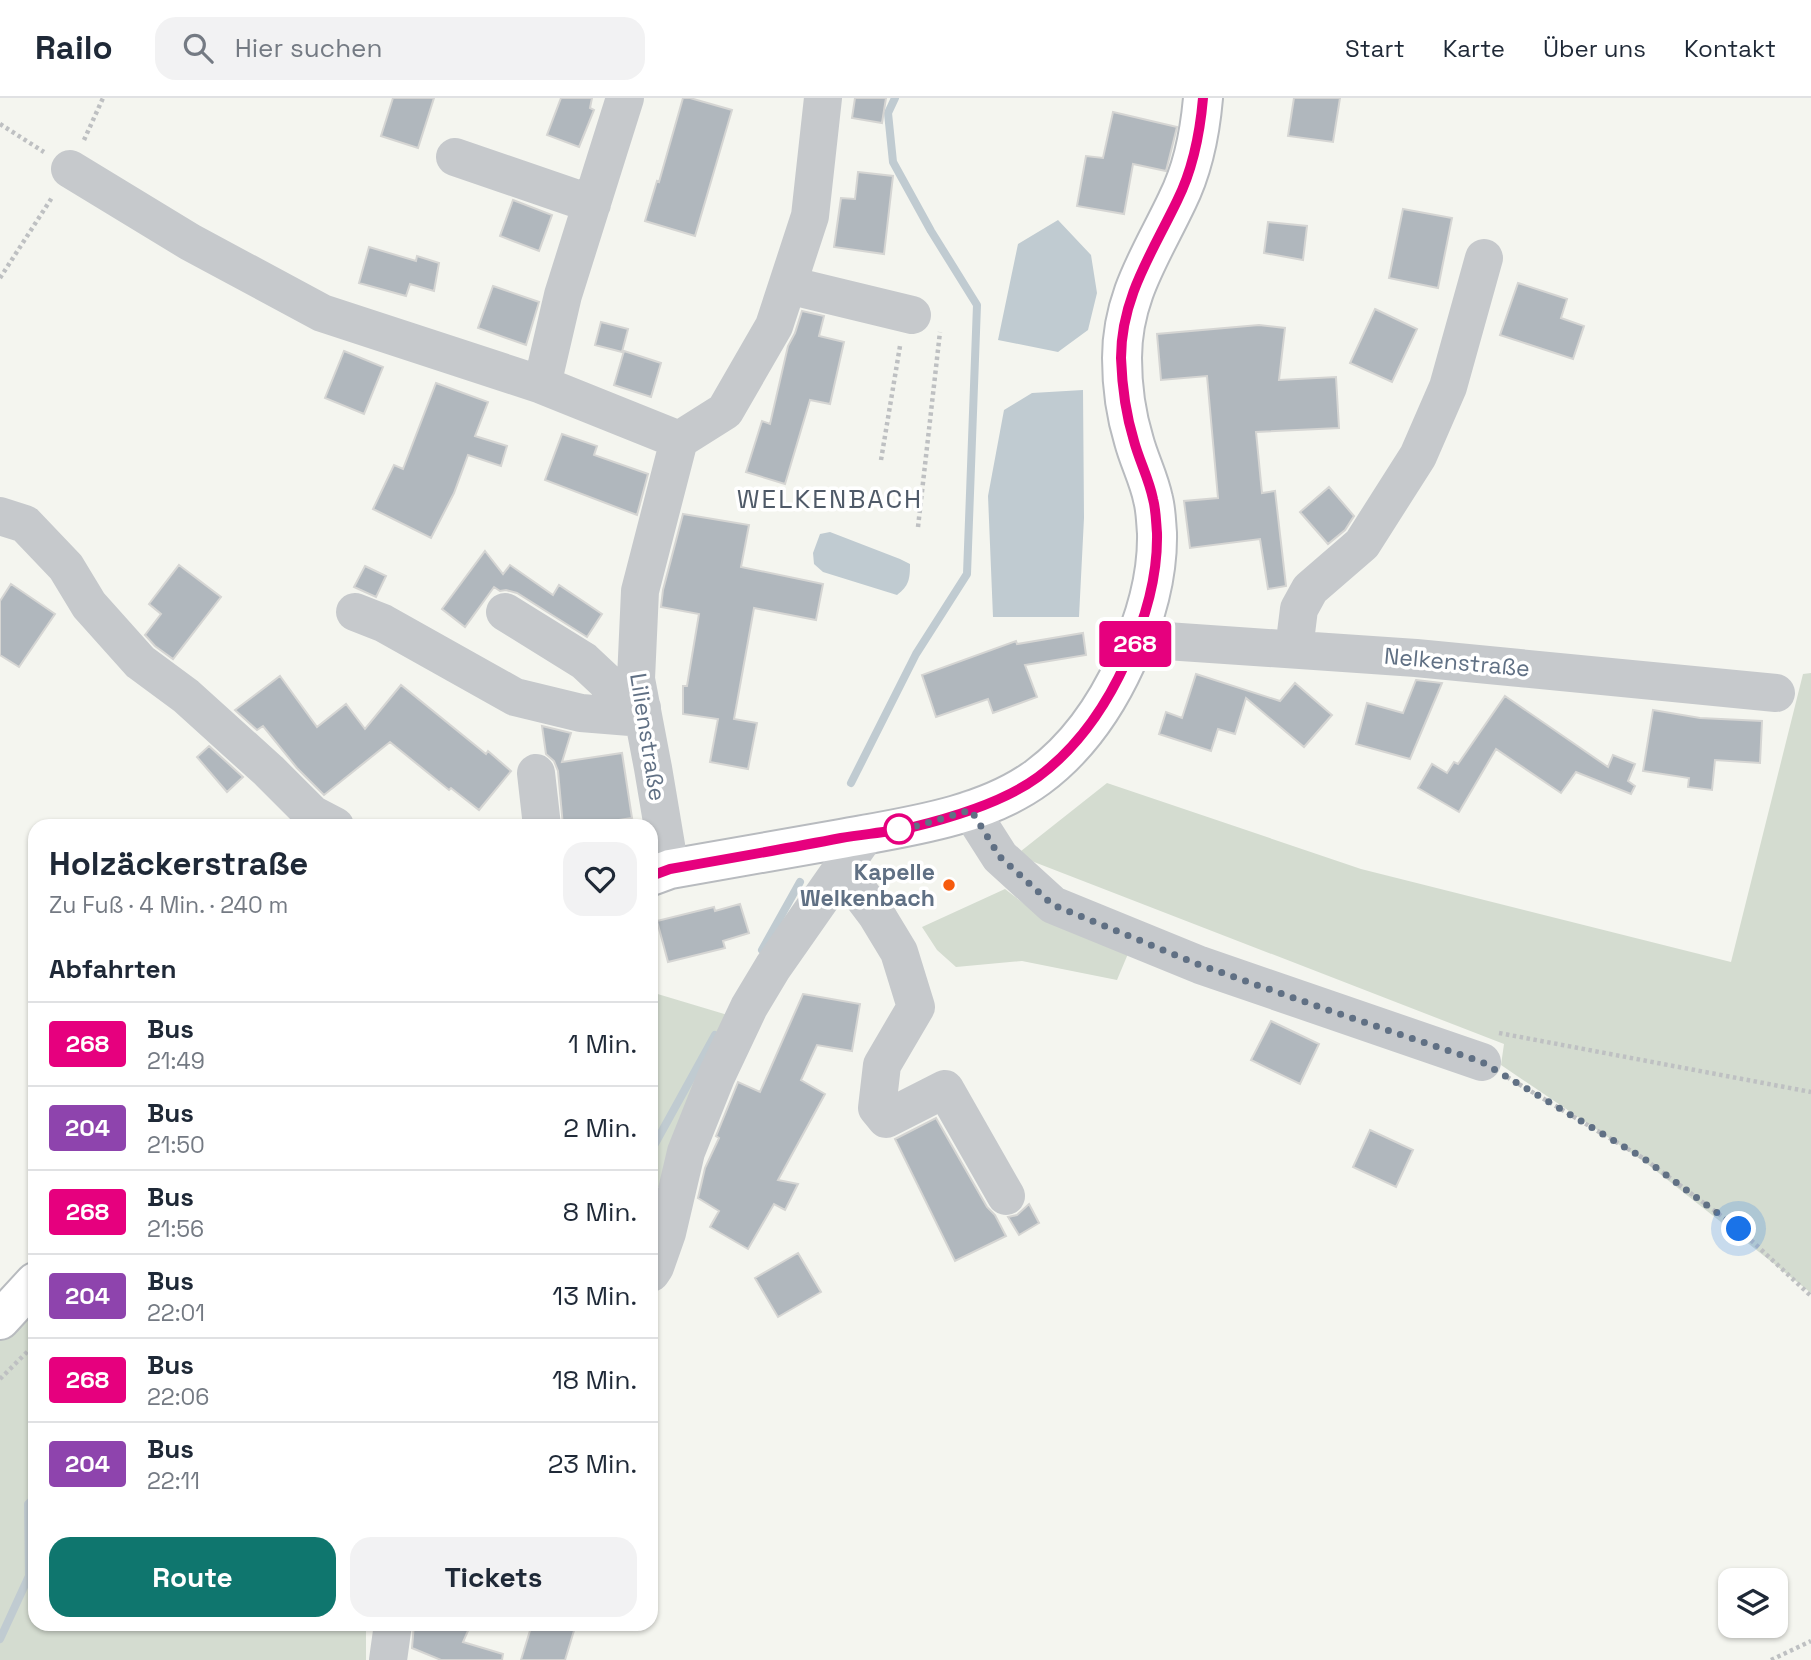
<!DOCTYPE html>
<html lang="de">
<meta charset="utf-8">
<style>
body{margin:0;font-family:"Space Grotesk",sans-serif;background:#f2f2f3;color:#1f2937;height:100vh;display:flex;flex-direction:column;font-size:26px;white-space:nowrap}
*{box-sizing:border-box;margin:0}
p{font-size:23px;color:#747a83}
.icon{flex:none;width:38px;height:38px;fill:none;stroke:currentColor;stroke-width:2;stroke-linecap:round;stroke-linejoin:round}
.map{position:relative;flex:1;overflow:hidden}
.side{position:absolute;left:28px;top:721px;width:630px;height:812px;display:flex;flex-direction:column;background:#fff;border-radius:21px;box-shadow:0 2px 5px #0004}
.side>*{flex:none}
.badge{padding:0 14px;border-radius:5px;font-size:24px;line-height:46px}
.buttons{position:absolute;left:1718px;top:1470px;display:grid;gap:14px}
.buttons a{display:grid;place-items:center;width:70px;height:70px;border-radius:14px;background:#fff;box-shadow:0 2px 5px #0004;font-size:35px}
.you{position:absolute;width:35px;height:35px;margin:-18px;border:5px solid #fff;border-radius:50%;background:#1a73e8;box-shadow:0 0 0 10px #1a73e833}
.map>.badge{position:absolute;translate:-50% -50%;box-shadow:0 0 0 4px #fff}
h2{padding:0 21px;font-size:26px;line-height:63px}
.round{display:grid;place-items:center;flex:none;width:74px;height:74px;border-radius:21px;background:#f2f2f3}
.headline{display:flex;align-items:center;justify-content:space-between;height:119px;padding:0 21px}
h1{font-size:33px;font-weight:700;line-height:52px}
.action{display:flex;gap:14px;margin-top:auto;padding:14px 21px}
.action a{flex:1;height:80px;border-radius:21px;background:#0f766e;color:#fff;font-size:28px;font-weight:700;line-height:80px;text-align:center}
.action a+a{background:#f2f2f3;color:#1f2937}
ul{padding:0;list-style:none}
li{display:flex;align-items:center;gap:21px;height:84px;padding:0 21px;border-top:2px solid #e0e1e3}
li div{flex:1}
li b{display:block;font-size:26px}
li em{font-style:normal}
li .badge{min-width:77px;font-weight:700;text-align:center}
header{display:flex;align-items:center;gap:42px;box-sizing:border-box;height:98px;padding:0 35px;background:#fff;border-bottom:2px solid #e0e1e3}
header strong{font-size:33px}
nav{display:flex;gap:38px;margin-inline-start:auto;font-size:24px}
.search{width:490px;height:63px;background:#f2f2f3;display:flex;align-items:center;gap:18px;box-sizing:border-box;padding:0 24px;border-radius:21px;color:#747a83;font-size:26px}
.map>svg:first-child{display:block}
</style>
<header>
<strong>Railo</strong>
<div class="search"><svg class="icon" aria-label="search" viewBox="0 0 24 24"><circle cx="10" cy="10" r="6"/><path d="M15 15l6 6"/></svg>Hier suchen</div>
<nav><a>Start</a><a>Karte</a><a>Über uns</a><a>Kontakt</a></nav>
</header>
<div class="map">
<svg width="1811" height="1562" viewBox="0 0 1811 1562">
<rect width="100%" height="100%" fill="#f4f5ef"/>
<path fill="#d4dcd0" d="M1811 575V1195L1646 1065 1501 967 1504 946 1016 757 1107 685 1361 771 1731 864 1803 576Z
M1005 791 1036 815 1130 851 1117 882 1022 863 956 869 937 852 922 829Z
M651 894 731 918 662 1088 651 1091Z
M35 1198V1526H366V1562H0V1232Z"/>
<path fill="#c0cbd1" d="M1058 122 1091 157 1097 195 1088 232 1058 254 998 242 1018 146Z
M1083 292 1084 420 1079 519H993L988 398 1004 312 1032 295Z
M830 434 900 461 910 466C910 481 909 488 897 497L823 474 814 466 813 455 820 436Z"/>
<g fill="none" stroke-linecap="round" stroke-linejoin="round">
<path stroke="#c0cbd1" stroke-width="8" d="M851 685 916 556 967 476 977 207 931 133 893 64 888 15 895 0
M762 852 800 784
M651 1053 715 937
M0 1541 29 1478 28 1406 35 1399"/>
</g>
<path fill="#b0b7bd" stroke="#d5d5d3" stroke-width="2" d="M393 0H434L418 50 381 38Z
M561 0H592L590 10 594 12 579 49 547 37Z
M683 0H690L732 12 695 138 645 123 657 83 659 84Z
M855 0H886L882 25 852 20Z
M1294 0H1340L1333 44 1288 38Z
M1113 14 1177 29 1166 73 1133 66 1124 116 1077 108 1086 58 1103 60Z
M858 74 893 78 884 156 834 149 841 100 855 101Z
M513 102 552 117 539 153 500 138Z
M1403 111 1452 120 1438 190 1389 180Z
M1268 124 1307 128 1303 162 1264 155Z
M369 149 416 163 417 158 439 165 434 193 410 186 406 198 359 185Z
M1518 185 1567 201 1561 220 1584 228 1573 261 1500 237Z
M493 188 539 204 526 247 478 230Z
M1375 211 1417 231 1392 284 1350 265Z
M802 213 824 218 819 238 844 244 830 306 810 302 785 386 746 374 762 323 770 326 788 248 795 235Z
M601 224 628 231 622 254 595 247Z
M1259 227 1285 230 1279 282 1336 279 1339 330 1256 334 1262 395 1275 393 1286 488 1268 491 1260 441 1190 450 1184 403 1218 400 1207 278 1161 282 1157 236Z
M344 253 383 269 364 316 325 300Z
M624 253 661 265 651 299 614 287Z
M436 285 488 304 475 338 507 348 501 368 468 357 454 395 431 440 373 411 394 367 403 371Z
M562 336 597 348 594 357 648 376 637 417 545 382Z
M1329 389 1354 418 1345 432 1328 446 1300 414Z
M683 416 749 427 741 469 823 486 816 522 754 510 734 621 757 625 748 671 710 664 718 621 683 616V588H687L699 516 661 509 663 492Z
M485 453 503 476 510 467 553 497 559 487 602 516 587 539 517 495 506 492 500 493 494 489 465 529 442 511Z
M179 467 221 499 173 561 155 548 145 537 161 516 149 506Z
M365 468 386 478 376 499 354 489Z
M11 486 55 516 19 569 0 557V503Z
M1083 535 1086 557 1025 567 1037 599 993 615 988 601 936 619 922 577 1016 543 1017 546Z
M1196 576 1280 603 1295 585 1332 617 1304 649 1246 600 1235 636 1218 631 1211 653 1159 636 1166 614 1182 620Z
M280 578 317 629 346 606 365 631 401 587 486 656 488 653 511 673 479 712 451 690 449 692 390 644 324 697 297 670 263 628 257 632 235 612Z
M1416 582 1442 585 1410 661 1356 646 1367 605 1403 615Z
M1505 598 1608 669 1613 657 1635 666 1628 683 1635 688 1631 696 1576 674 1561 695 1496 651 1459 714 1418 690 1432 666 1447 675 1454 664 1458 666Z
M1653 612 1700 620 1762 623 1760 665 1715 662 1712 692 1688 689 1689 680 1643 673Z
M542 628 571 635 562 664 622 655 632 720 579 728H563L558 673 554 663 546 656Z
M209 648 243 679 227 694 197 659Z
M740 806 749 835 723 843 725 850 668 864 657 823 714 809 715 813Z
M803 896 860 906 852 953 817 947 801 982 825 996 778 1082 798 1086 785 1112 774 1106 748 1151 710 1129 719 1113 698 1100 705 1070 719 1040 716 1038 738 984 760 994Z
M1271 923 1319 946 1300 986 1251 962Z
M936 1020 987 1109 995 1117 1006 1138 955 1163 895 1041Z
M1370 1032 1413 1052 1396 1089 1353 1069Z
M1029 1106 1039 1125 1019 1137 1008 1119 1017 1117Z
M798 1155 821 1194 778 1219 755 1180Z
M414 1526H471L463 1544 503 1556 502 1562H441L412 1550Z
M532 1526H576L565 1562H521Z"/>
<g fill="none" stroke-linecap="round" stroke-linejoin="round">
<g stroke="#b8bbbf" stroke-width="42">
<path id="major" d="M651 778 670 771C727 761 784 751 841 741 906 729 984 719 1038 679 1077 650 1106 608 1126 564 1145 523 1158 481 1157 435 1156 424 1156 412 1153 401 1149 381 1139 362 1134 343 1126 317 1122 287 1122 260 1122 198 1152 156 1177 103 1193 71 1200 35 1203 0
M0 1222 35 1184"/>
</g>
<path stroke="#bec0c2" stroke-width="4.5" stroke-dasharray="3.5 3.5" stroke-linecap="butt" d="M0 26 44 54
M84 42 103 0
M0 180 53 98
M881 362 900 248
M918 429 940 234
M1499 935 1811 994
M1507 979 1643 1060 1739 1131 1811 1198
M0 1281 35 1246
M1771 1562 1811 1543"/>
<path stroke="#c6c9cc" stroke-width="38" d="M625 0 563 197 542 287 679 342
M455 59 592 106
M70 71 190 144 322 215 542 287
M788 187 912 217
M0 418 25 426 66 469 89 507 140 564 186 598 269 673 312 716 335 728
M355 514 383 525 515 599 581 615 643 620
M505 514 584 563 616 593 642 610
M1137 541 1416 560 1776 595
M1294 551 1299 511 1310 491 1362 446 1418 358 1448 289 1484 160
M536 675 542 728
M970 712 1000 759 1053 807 1200 867 1482 964
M670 771 653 670 636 581 640 493 679 342 725 313 774 228 810 118 823 0
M842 771 876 816 899 854 916 909 882 967 877 1010 886 1021 945 991 1006 1098
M651 1175 655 1169 667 1135 686 1054 716 979 749 909 773 869 866 736
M388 1562 393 1526"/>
<use href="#major" stroke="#fff" stroke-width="38"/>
</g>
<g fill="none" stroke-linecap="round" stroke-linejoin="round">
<g stroke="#fff" stroke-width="16">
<path id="line" d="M651 778 670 771C727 761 784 751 841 740 865 736 890 734 913 729 954 719 1004 704 1038 679 1077 650 1106 608 1126 564 1145 523 1158 481 1157 435 1156 424 1156 412 1153 401 1149 381 1139 362 1134 343 1126 317 1122 287 1121 260 1121 200 1152 155 1177 103 1193 71 1200 35 1203 0"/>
</g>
<use href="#line" stroke="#e6007e" stroke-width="10"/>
<path stroke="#607084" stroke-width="7" stroke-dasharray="0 12.6" d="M899 731 889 732 913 729 971 712 1000 759 1053 807 1200 867 1334 914 1482 964 1643 1060 1739 1131"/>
</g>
<circle fill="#fff" stroke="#e6007e" stroke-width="3.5" cx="899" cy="731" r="14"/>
<circle fill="#f65b0e" stroke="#fff" stroke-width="2.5" cx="949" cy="787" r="7"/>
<g text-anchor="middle" stroke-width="7" stroke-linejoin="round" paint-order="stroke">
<g font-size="23" fill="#607084" stroke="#fff">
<text transform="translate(1457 564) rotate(5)" y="8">Nelkenstraße</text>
<text transform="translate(648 639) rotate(81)" y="8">Lilienstraße</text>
</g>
<g font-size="23" font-weight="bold" fill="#607084" stroke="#fff" text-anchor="end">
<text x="935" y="782">Kapelle<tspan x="935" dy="26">Welkenbach</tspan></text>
</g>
<g font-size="26" letter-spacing="2" fill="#4f5a68" stroke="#fff">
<text x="830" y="410">WELKENBACH</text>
</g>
</g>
</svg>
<div class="buttons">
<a><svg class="icon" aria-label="layers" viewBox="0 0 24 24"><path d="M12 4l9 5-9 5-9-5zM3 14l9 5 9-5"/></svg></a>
</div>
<div class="you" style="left:1739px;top:1131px"></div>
<b class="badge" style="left:1135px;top:546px;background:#e6007e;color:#fff">268</b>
<section class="side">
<div class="headline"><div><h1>Holzäckerstraße</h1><p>Zu Fuß · 4 Min. · 240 m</p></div><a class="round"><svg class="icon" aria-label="heart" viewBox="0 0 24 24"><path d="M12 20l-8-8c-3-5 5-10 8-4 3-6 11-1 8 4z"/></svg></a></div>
<h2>Abfahrten</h2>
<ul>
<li><span class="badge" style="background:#e6007e;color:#fff">268</span><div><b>Bus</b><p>21:49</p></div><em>1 Min.</em></li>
<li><span class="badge" style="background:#8e44ad;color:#fff">204</span><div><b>Bus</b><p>21:50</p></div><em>2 Min.</em></li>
<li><span class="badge" style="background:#e6007e;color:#fff">268</span><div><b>Bus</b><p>21:56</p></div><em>8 Min.</em></li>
<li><span class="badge" style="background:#8e44ad;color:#fff">204</span><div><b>Bus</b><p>22:01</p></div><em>13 Min.</em></li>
<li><span class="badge" style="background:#e6007e;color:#fff">268</span><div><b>Bus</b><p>22:06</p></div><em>18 Min.</em></li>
<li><span class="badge" style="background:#8e44ad;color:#fff">204</span><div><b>Bus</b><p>22:11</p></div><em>23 Min.</em></li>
</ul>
<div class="action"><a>Route</a><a>Tickets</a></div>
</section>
</div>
